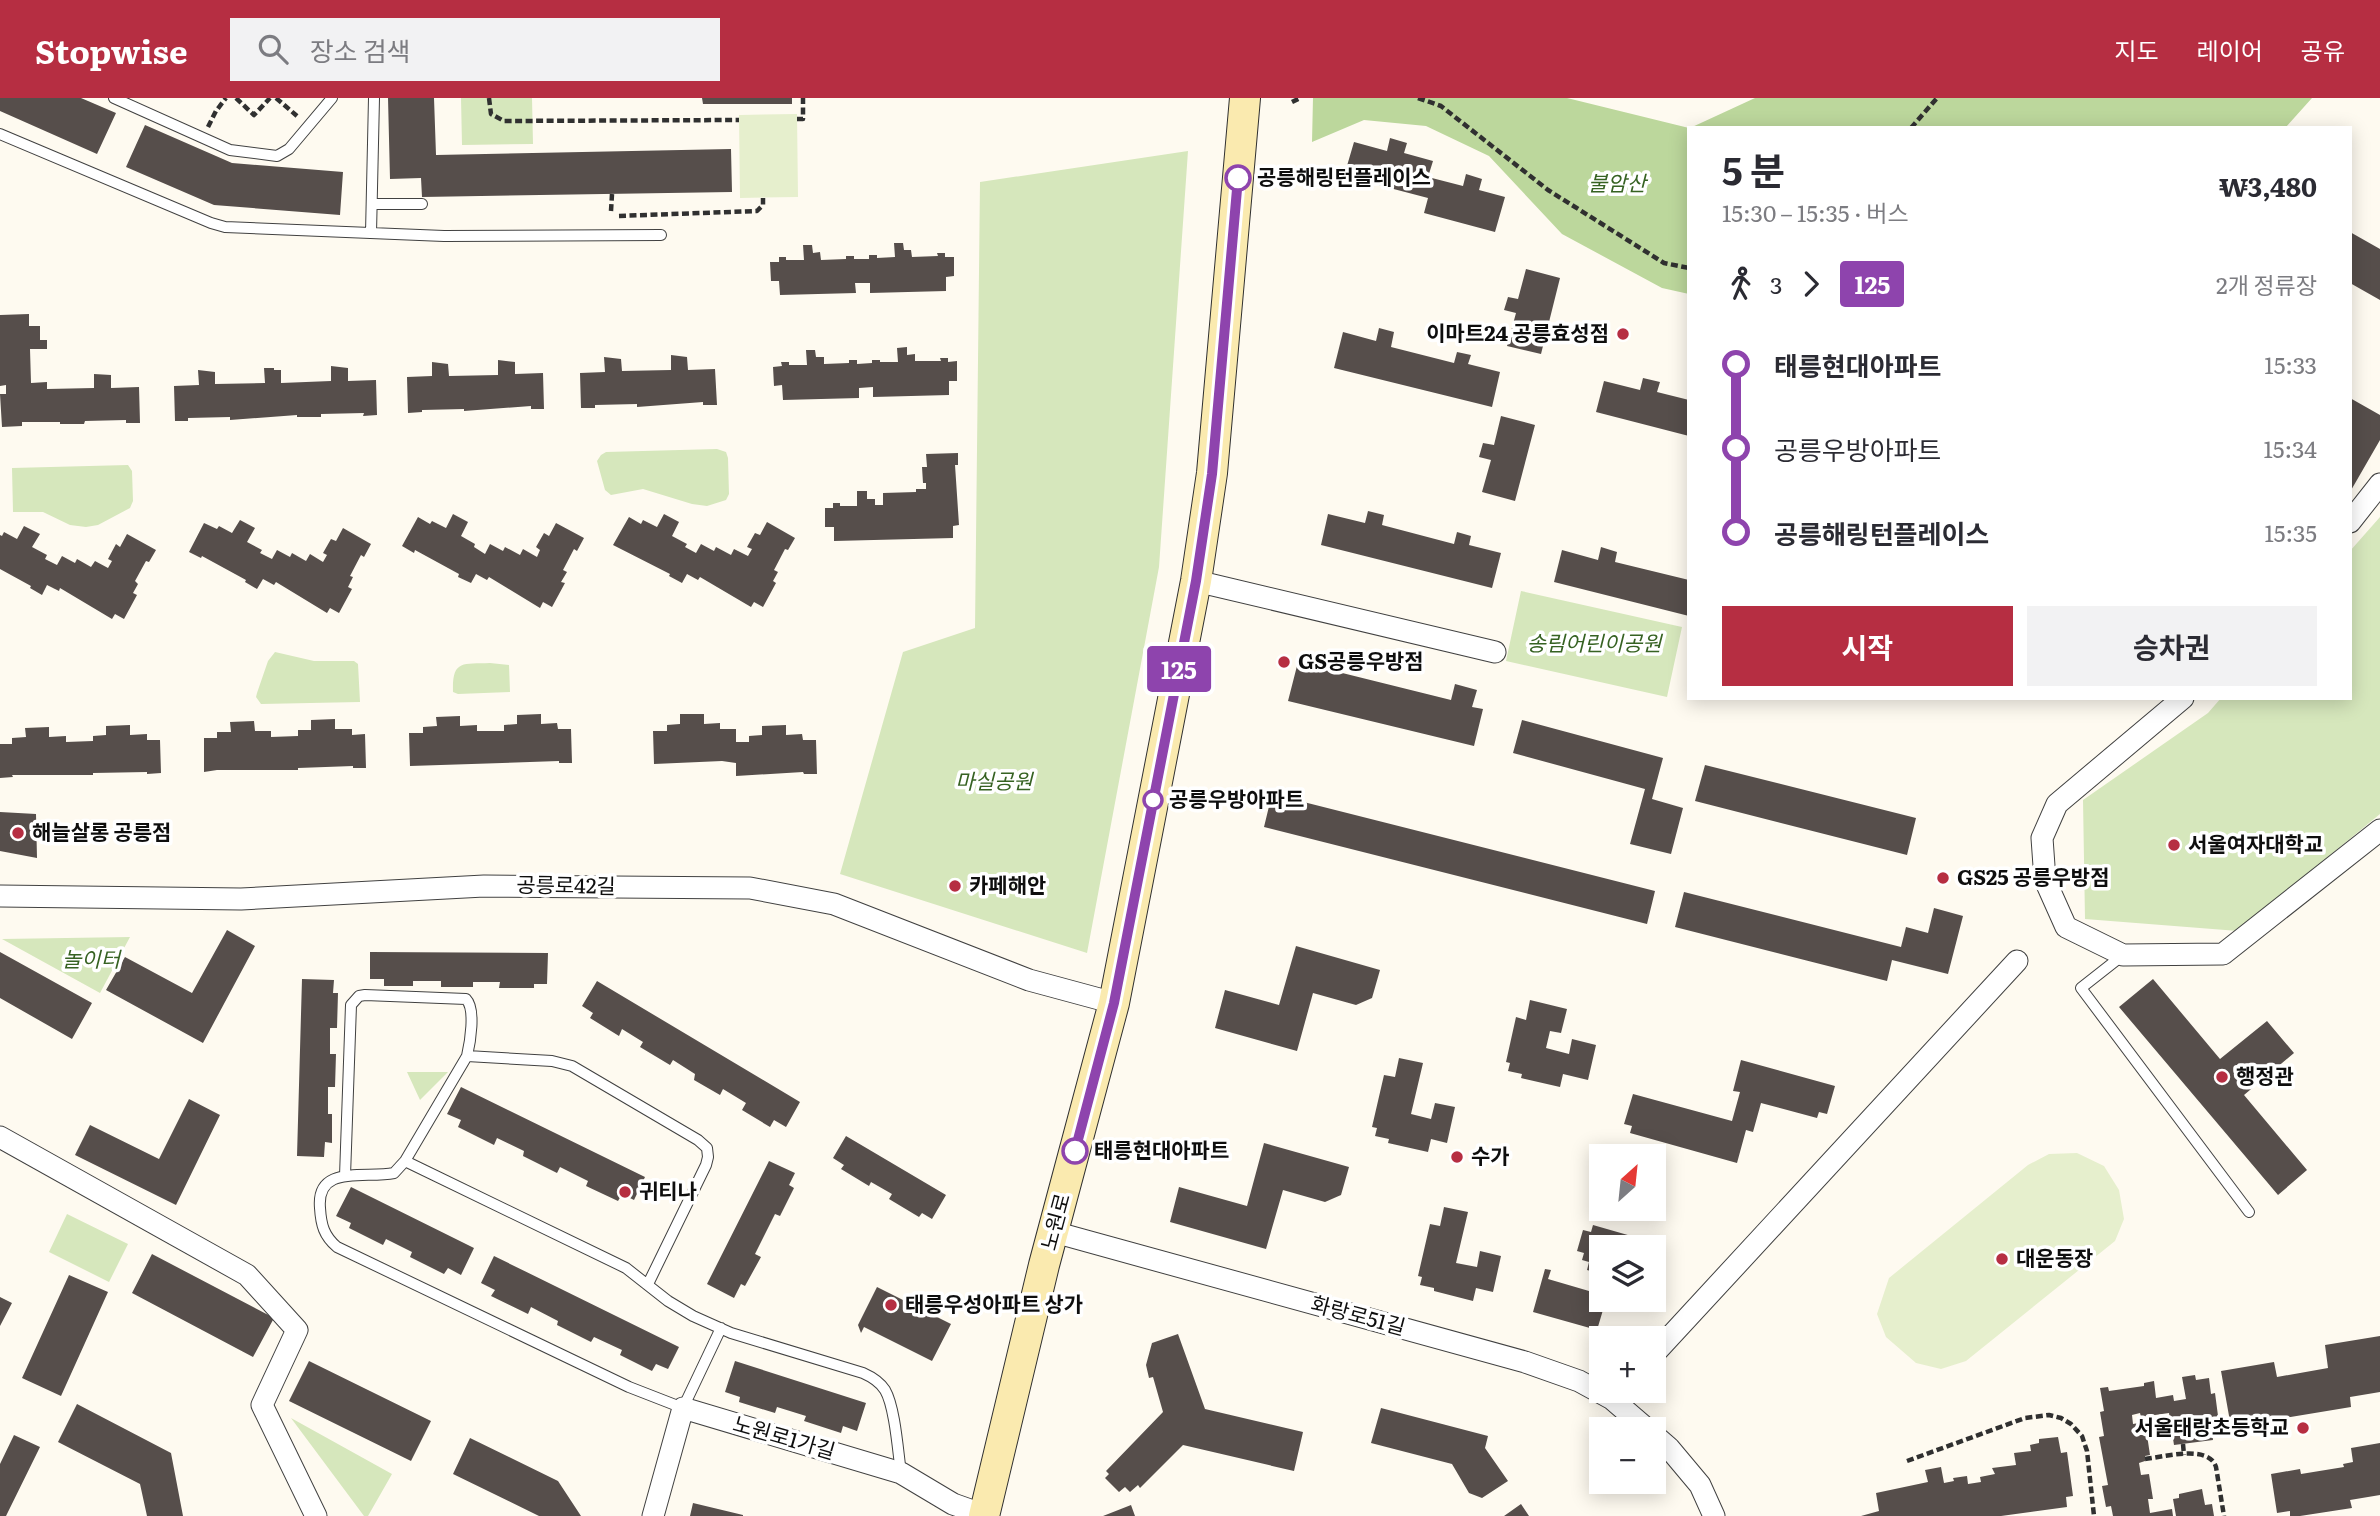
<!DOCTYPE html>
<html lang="ko">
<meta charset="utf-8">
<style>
body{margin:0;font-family:Literata,"Noto Sans KR",serif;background:#f2f2f3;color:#2b2b33;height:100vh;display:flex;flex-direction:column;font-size:26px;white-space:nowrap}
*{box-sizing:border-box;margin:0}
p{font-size:23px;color:#7c7c81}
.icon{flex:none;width:38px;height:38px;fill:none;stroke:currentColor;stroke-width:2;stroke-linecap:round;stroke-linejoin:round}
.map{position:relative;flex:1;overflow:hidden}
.side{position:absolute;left:1687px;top:28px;width:665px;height:574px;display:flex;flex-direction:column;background:#fff;border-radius:0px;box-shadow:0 4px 18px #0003}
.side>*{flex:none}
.badge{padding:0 14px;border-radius:5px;font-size:24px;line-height:46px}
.needle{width:46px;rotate:27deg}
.controls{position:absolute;left:1589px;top:1046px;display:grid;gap:14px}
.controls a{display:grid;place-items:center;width:77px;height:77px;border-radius:0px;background:#fff;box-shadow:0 4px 18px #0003;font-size:35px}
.map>.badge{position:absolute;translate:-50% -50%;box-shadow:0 0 0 4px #fff}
.legs{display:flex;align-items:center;gap:10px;height:77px;padding:0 35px;font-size:23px}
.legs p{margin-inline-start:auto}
.head{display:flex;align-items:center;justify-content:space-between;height:119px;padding:0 35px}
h1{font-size:38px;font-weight:700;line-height:52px}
.button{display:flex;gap:14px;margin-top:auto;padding:14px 35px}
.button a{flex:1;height:80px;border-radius:0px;background:#b62e42;color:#fff;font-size:28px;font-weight:700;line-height:80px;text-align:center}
.button a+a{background:#f2f2f3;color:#2b2b33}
ul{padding:0 35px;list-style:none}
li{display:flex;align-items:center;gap:24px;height:84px;font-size:26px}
li i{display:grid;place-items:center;width:10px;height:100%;margin:0 9px;background:currentColor}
li i::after{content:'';width:18px;height:18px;margin:-9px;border:5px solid;border-radius:50%;background:#fff}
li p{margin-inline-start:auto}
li:first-child i{background:linear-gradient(#0000 50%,currentColor 0)}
li:last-child i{background:linear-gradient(currentColor 50%,#0000 0)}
header{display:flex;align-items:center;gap:42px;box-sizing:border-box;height:98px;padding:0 35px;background:#b62e42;color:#fff}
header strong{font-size:33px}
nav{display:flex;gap:38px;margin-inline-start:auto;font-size:24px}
.search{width:490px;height:63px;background:#f2f2f3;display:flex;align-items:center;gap:18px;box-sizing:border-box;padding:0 24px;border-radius:0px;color:#7c7c81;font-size:26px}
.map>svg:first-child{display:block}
</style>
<header>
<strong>Stopwise</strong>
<div class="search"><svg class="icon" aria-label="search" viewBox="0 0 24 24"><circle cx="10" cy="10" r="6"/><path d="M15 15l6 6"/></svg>장소 검색</div>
<nav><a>지도</a><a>레이어</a><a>공유</a></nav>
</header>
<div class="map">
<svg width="2380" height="1418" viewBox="0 0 2380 1418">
<rect width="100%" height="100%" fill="#fefaf0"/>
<path fill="#d6e7bc" d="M461 0H532L533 46 462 47Z
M1188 53 1159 469 1087 855 840 776 903 554 975 530 980 84Z
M717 351 726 354 728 360 729 396 726 402 707 408 692 406 643 391 611 397 605 392 597 363 601 357 606 354Z
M128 367 132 373 133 403 130 410 98 427 86 429 70 427 43 414H13L12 370Z
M2380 419V716L2238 833 2085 821 2083 702 2208 615 2221 600H2350V453Z
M1521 493 1682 529 1667 599 1506 563Z
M275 554 314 563H354L358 566 360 604 261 606 256 599 257 595 268 563Z
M490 565 509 567 510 594 458 596 453 594C452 562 462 566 490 565Z
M130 839 100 895 2 841Z
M407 974H448L420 1002Z
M67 1116 128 1146 109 1184 49 1154Z
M291 1320 392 1376 368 1418H364Z"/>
<path fill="#bcd79c" d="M1313 0H1567L1689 30V196L1662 190 1562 136 1489 58 1426 28 1364 22 1312 44Z
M1755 0H2312L2285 30H1690Z"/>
<path fill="#e6efcd" d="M797 16 798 99 740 100 739 17Z
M2077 1055 2104 1068 2119 1092 2124 1121 2115 1143 1966 1263 1941 1271 1916 1265 1886 1239 1877 1216 1889 1180 2028 1067 2049 1056Z"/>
<path fill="#564e4b" d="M0 0H81L116 15 97 56 0 13Z
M388 0H434L436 57 731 51 732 94 422 99 421 80 390 81Z
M702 0H792V6H703Z
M145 27 232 65 343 74 340 117 214 107 126 69Z
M1390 40 1407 45 1404 55 1433 63 1428 79 1463 88 1466 76 1482 81 1479 92 1505 99 1495 134 1424 115 1428 100 1344 78 1354 44 1387 53Z
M2350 134 2380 151V202L2350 185Z
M894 145H903L904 152H911L912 159 938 158 937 155H945V159H954V178L946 179V193L870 195V185H855L856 195 780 197 779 183H771L770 164H779V159H786V162H804L803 147H812L813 155 820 154 821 162 846 161V158H854V161H869V157H877V160L895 159Z
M1526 171 1560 180 1541 256 1507 248 1516 215 1504 212 1508 199 1518 201Z
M29 216V228H40V242H47V251H30L31 285 47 284V291L94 290V276L111 277V290L139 289 140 325H126V322L85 323 84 326H60V324H22V328L2 329 0 296H6V287L0 288V217Z
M1379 230 1394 234 1391 249 1454 265 1457 254 1471 257 1468 266 1500 274 1492 309 1334 270 1343 234 1376 243Z
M907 249V257L915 256V263H941L940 260H948V264L957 263V283H949V297L873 299V289L859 290V300L783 302 782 287 774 288 773 269 782 268 781 264H789V267H807L806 252H815L816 259H824V266L849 265V262H857V266L872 265V262H880V264H898L897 250Z
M671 257 687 259 688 272 715 271 717 307H703V304L637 309V306L595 307V310H581L580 275 605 274 604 259 621 261 622 273 671 272Z
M498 262 515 264V276L543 275 544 311H531V308L464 313V311L422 312V314L408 315 407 279 432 278V264L448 266 449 278 498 277Z
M331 268 348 270V283L376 282 377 317 363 318 364 315 321 316V319H297V317L230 322V319L188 320V323H175L174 288 199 287 198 272 215 274V286L265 285 264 270H274V272H281V285L331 283Z
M1643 280 1660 284 1657 294 1689 302V338L1596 314 1604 283 1640 292Z
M2350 300 2380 317V342L2350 394Z
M1501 318 1535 327 1515 403 1482 394 1491 362 1479 359 1483 345 1494 347Z
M958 355V367H955L959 427 953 428V440L834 443V429H825V410H833V405H840V408H857V393H867V401H875V407H883V395L916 394V391H926V385H923L922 369H927L926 356Z
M1368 413 1384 417 1382 427 1454 446 1457 434 1471 438 1469 447 1501 455 1492 490 1321 447 1328 416 1365 425Z
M453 416 468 424 461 438 475 446 474 449 485 456 490 446 503 453 505 449 520 457 523 451 537 459 540 452 536 449 544 435 549 438 556 425 584 440 577 453 574 451 563 472 567 474 561 484 565 485 552 509 543 504 540 510 489 479 487 482 476 476 471 485 458 479 459 476 415 452 414 455 402 448 418 419 430 426 432 423 446 430Z
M664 416 679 424 672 438 687 446 685 449 696 455 701 446 714 453 716 449 731 457 734 451 748 458 752 451 747 449 755 435 760 437 767 424 795 440 788 452 785 451 774 472 778 474 773 483 776 485 763 509 754 504 751 509 700 479 698 482 687 476 682 485 669 478 670 476 613 447 629 419 641 426 643 422 657 429Z
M240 422 255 430 247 444 262 452 260 455 272 461 277 452 290 459 292 455 306 463 310 456 323 464 327 457 323 455 331 441 336 443 343 430 371 446 364 459 361 457 350 478 353 479 348 489 352 491 339 515 330 510 327 515 276 484 274 487 263 481 257 491 245 484 246 482 202 458 201 460 189 454 204 425 217 431 219 428 232 435Z
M24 428 40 436 32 449 47 457 45 461 57 467 62 458 75 465 77 461 91 469 95 463 108 470 112 463 108 461 116 446 120 449 127 436 156 452 149 464 146 463 135 483 138 486 133 495 137 497 124 521 115 516 112 521 60 490 59 493 47 487 42 497 30 490 31 488 0 471V437L2 438 4 434 17 441Z
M1601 449 1617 454 1615 464 1689 482V518L1554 484 1562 452 1598 462Z
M1298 564 1451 602 1455 586 1477 592 1472 609 1483 611 1474 648 1288 603Z
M541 616V626L557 625 558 631H571L572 665H559V663L410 668 409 635H423V629L437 628 436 619 460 618V628L477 627V633H504V627L517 626V617Z
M680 616H704V626L720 625V631H736V644H749V638L762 637V628L786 627V637L802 636 803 642H816L817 676H804L803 674 736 678V665L722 663 654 666 653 633H667V627L680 626Z
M335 621V631H352V637L365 636 366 670H353V668L298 670V672H217L204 674V640H217V634H231L230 624 254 623 255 633H271V639L298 638V632H311V622Z
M1522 622 1663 660 1652 701 1683 710 1671 756 1630 746 1645 691 1513 655Z
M130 627V637L147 636V642H160L161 675 147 676V674L93 675V677H12L13 679 0 680V646H12V640L26 639 25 630 49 629V639L66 638V644L93 643V638L106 637V628Z
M1705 667 1916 720 1907 757 1695 703Z
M1272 696 1655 793 1647 826 1264 729Z
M0 714 36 716 37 760 0 753Z
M1684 794 1901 849 1906 829 1928 835 1934 810 1963 818 1948 876 1892 862 1887 883 1675 829Z
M227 832 255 848 203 945 106 892 125 859 192 895Z
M1296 848 1380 872 1372 900 1356 907 1313 895 1297 953 1215 930 1225 892 1279 907Z
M0 854 92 905 72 941 0 900Z
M370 854 548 855 547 886H534V890H499L500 884H473V889H441V883H413V888H384V881H370Z
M302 881 334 882 333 895H338L337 930H330V956H336L335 989H328V1016H332V1045L325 1044 324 1059 297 1058Z
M2153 881 2220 961 2267 923 2294 955 2244 997 2307 1072 2278 1097 2119 909Z
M597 883 800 1004 786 1029 774 1022 770 1029 742 1012 746 1005 723 991 720 997 694 982 695 976 673 962 670 967 640 949 643 944 622 931 619 938 590 920 593 915 582 908Z
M1530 902 1567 911 1561 935 1550 933 1546 950 1569 956 1572 941 1596 947 1588 982 1563 976 1560 989 1521 980 1522 976 1508 973 1510 965 1506 964 1516 919 1526 922Z
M1399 960 1423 965 1411 1016 1431 1021 1435 1005 1455 1009 1447 1045 1431 1041 1428 1054 1388 1045 1389 1041 1375 1038 1377 1030 1372 1029 1384 977 1395 979Z
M1741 962 1835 988 1827 1016 1819 1014 1817 1020 1761 1005 1753 1034 1746 1032 1737 1065 1630 1035 1632 1028 1624 1026 1633 996 1732 1023 1740 994 1733 993Z
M461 989 645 1079 634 1102 622 1096 618 1103 586 1088 588 1083 560 1069 557 1075 523 1058 524 1053 497 1040 494 1047 458 1029 461 1022 447 1016Z
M189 1001 220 1017 176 1107 75 1057 90 1027 159 1061Z
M846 1038 946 1097 932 1121 922 1115 919 1119 889 1101 892 1096 871 1084 869 1088 841 1071 844 1067 833 1060Z
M1264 1045 1349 1069 1341 1097 1325 1104 1283 1092 1266 1151 1170 1124 1179 1089 1247 1108Z
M769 1063 795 1075 789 1087 794 1090 780 1118 775 1116 755 1156 761 1159 745 1188 741 1186 734 1200 707 1186Z
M351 1089 474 1150 461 1177 448 1170 444 1176 410 1159 412 1154 386 1141 383 1147 349 1130 351 1125 336 1118Z
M1444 1109 1468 1114 1456 1165 1477 1169 1480 1153 1501 1158 1493 1194 1476 1190 1473 1203 1434 1193V1190L1420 1187 1422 1179 1418 1178 1430 1126 1440 1128Z
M1593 1127 1666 1148 1657 1181 1654 1180V1150H1601V1202H1606L1597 1232 1533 1214 1545 1171 1551 1172 1548 1181 1589 1193 1594 1174 1587 1172 1589 1164 1582 1162 1584 1155 1577 1153 1583 1132 1591 1134Z
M152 1156 274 1220 253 1259 132 1195Z
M494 1158 679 1249 668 1271 656 1266 652 1273 620 1257 622 1252 594 1239 591 1244 557 1227 558 1223 531 1209 528 1216 491 1198 495 1192 481 1185Z
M69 1177 108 1194 61 1298 22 1280Z
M877 1189 951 1226 932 1263 864 1229 861 1235 858 1227Z
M0 1199 12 1205 0 1228Z
M1178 1236 1205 1311 1303 1334 1294 1373 1183 1347 1140 1390 1138 1387 1130 1394 1125 1389 1119 1394 1105 1380 1109 1376 1106 1373 1163 1314 1153 1279 1149 1280 1146 1267 1152 1245Z
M2380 1238V1294L2350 1299 2351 1309 2231 1329 2221 1273 2274 1264 2277 1279 2328 1270 2325 1247Z
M309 1263 431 1323 411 1363 289 1303Z
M735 1263 866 1305 857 1333 843 1328 841 1335 804 1323 806 1318 777 1309 775 1315 739 1304 740 1299 725 1294Z
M2195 1277 2196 1282 2209 1280 2211 1296 2215 1295 2220 1333 2212 1334 2213 1342 2174 1347 2169 1315 2141 1319 2140 1315 2132 1317 2133 1326 2139 1325 2140 1337H2147L2150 1357 2145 1358V1363L2139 1365 2141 1377 2149 1376 2153 1401H2148L2150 1415 2172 1411 2173 1418H2113L2111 1408 2106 1409 2102 1388 2108 1387 2099 1339 2104 1338 2100 1314 2104 1313 2100 1290 2108 1289 2109 1293 2144 1288V1285L2154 1283 2156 1300 2173 1297 2174 1303 2186 1301 2182 1279Z
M77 1306 171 1355 183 1418H147L140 1386 58 1344Z
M1381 1310 1488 1338 1485 1350 1508 1383 1482 1400 1469 1395 1452 1366 1371 1345Z
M14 1337 40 1349 6 1418H0V1366Z
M2058 1339 2061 1355 2067 1354 2073 1398 2066 1399 2067 1409 2001 1418H1861L1879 1413 1876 1395 1928 1384 1925 1372 1941 1369 1944 1385 1954 1383 1953 1380 1967 1378 1968 1386 1981 1384 1980 1379 1995 1376 1992 1370 2016 1367 2014 1355 2031 1353 2030 1347 2039 1345V1341Z
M470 1340 558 1383 581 1418H539L453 1376Z
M2380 1345V1397L2350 1402 2352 1410 2300 1418H2290V1413L2277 1415 2271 1376 2300 1371 2301 1376 2344 1369 2343 1366 2353 1364 2351 1350Z
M2202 1391 2205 1407 2212 1406 2214 1418H2176L2173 1401 2179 1400V1396Z
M693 1405 743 1417V1418H690Z
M1521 1406 1529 1418H1504Z
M1131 1407 1135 1418H1103Z"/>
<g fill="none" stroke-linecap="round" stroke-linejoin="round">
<g stroke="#414141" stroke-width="12">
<path id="service" d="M114 0 230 52 277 58 289 51 332 0
M0 36 211 125 225 129 444 138 661 137
M372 106H422
M371 135 374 0
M2123 857 2081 890 2249 1114
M467 958 552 963 572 968 698 1042 707 1050 708 1059 706 1067 648 1186
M405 1063 626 1170 668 1203 693 1218 731 1235 863 1275C872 1279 880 1284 885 1292 895 1309 898 1354 901 1375
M345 1078 351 907 359 898 365 897 466 901C476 911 470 945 467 958L405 1063 394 1075C365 1081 316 1066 320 1110 321 1127 324 1138 337 1149L629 1289 683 1310 721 1230"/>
</g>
<g stroke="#414141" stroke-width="23">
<path id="minor" d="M2350 424 2380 386
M1196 483 1495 554
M2183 600 2057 706 2042 740 2045 782 2066 829 2123 857 2223 856 2380 732
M0 798 241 801 484 788 750 790 834 806 1029 882 1114 905
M0 1039 247 1177 297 1232 262 1307 316 1418
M1054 1134 1525 1264 1579 1283 1612 1301 1648 1332
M1654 1256 2017 863
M1654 1337 1669 1350 1700 1387 1714 1418
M653 1418 683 1310 901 1375 953 1406 984 1417"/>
</g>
<g stroke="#303030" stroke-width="32">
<path id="secondary" d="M984 1418 1044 1167 1114 905 1196 483 1212 375 1245 0"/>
</g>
<path stroke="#303030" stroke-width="4.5" stroke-dasharray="7 3.5" stroke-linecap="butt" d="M236 0 254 17 270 0
M276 0 297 18
M489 0 491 16 504 23 739 22
M1418 0 1441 8 1548 92 1664 165 1689 170
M1292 4 1300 0
M797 21H803V0
M208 29 216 13 226 0
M1911 30 1937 0
M611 113 612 96
M619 118 757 113 763 107V100
M2183 1346 2184 1357
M2145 1361C2164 1359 2209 1346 2216 1369L2224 1418
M1907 1363 2025 1320 2049 1317 2061 1320 2071 1326 2082 1338 2087 1353 2094 1418"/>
<use href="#service" stroke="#fff" stroke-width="10"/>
<use href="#minor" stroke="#fff" stroke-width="21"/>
<use href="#secondary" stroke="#faeaaf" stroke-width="30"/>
</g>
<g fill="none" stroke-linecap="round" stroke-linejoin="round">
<g stroke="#fff" stroke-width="16">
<path id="line-1" d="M1075 1053 1114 905 1196 483 1212 376 1238 80"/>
</g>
<use href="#line-1" stroke="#8e44ad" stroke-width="10"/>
</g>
<g fill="#fff" stroke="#8e44ad" stroke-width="3.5">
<circle cx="1238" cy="80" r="12"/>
<circle cx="1153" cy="702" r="9"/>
<circle cx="1075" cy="1053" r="12"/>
</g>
<g fill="#b62e42" stroke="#fff" stroke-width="2.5">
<circle cx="1623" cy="236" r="7"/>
<circle cx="1284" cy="564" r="7"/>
<circle cx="18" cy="735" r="7"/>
<circle cx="2174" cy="747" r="7"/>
<circle cx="1943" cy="780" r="7"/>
<circle cx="955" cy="788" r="7"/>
<circle cx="2222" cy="979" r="7"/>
<circle cx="1457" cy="1059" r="7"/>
<circle cx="625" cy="1094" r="7"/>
<circle cx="2002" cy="1161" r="7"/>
<circle cx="891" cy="1207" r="7"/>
<circle cx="2303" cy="1330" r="7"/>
</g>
<g text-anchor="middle" stroke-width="7" stroke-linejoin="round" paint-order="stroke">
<g font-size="21" font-weight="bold" fill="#0e0e0e" stroke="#fff" text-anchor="start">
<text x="1257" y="87">공릉해링턴플레이스</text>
<text x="1169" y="709">공릉우방아파트</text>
<text x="1094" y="1060">태릉현대아파트</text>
</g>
<g font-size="21" font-style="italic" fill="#366222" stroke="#fff">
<text x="1617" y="93">불암산</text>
<text x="1594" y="553">송림어린이공원</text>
<text x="994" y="691">마실공원</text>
<text x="91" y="869">놀이터</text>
</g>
<g font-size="21" font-weight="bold" fill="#0e0e0e" stroke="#fff" text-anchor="start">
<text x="1609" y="243" text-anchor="end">이마트24 공릉효성점</text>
<text x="1298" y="571">GS공릉우방점</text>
<text x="32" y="742">해늘살롱 공릉점</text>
<text x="2188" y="754">서울여자대학교</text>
<text x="1957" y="787">GS25 공릉우방점</text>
<text x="969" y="795">카페해안</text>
<text x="2236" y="986">행정관</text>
<text x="1471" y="1066">수가</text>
<text x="639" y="1101">귀티나</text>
<text x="2016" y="1168">대운동장</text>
<text x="905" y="1214">태릉우성아파트 상가</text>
<text x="2289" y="1337" text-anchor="end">서울태랑초등학교</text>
</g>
<g font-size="21" fill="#0e0e0e" stroke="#fff">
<text transform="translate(566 788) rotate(1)" y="7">공릉로42길</text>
<text transform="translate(1056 1124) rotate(-75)" y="7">노원로</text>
<text transform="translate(1358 1218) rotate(15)" y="7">화랑로51길</text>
<text transform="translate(784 1340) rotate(16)" y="7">노원로1가길</text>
</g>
</g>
</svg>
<div class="controls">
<a><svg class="needle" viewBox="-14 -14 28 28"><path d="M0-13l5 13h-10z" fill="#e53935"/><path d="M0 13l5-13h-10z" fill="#7c7c81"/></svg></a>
<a><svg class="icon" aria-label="layers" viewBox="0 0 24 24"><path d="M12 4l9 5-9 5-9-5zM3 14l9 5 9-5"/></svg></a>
<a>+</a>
<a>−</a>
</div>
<b class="badge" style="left:1179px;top:571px;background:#8e44ad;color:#fff">125</b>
<section class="side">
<div class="head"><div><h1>5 분</h1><p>15:30 – 15:35 · 버스</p></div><b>₩3,480</b></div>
<div class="legs"><svg class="icon" aria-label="walk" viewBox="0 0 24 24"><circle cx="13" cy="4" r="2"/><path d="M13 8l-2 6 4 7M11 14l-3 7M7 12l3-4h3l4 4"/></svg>3<svg class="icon" aria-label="forward" viewBox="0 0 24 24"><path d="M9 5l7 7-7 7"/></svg><b class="badge" style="background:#8e44ad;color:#fff">125</b><p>2개 정류장</p></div>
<ul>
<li><i style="color:#8e44ad"></i><b>태릉현대아파트</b><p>15:33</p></li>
<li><i style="color:#8e44ad"></i><span>공릉우방아파트</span><p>15:34</p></li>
<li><i style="color:#8e44ad"></i><b>공릉해링턴플레이스</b><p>15:35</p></li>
</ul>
<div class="button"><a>시작</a><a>승차권</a></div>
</section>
</div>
